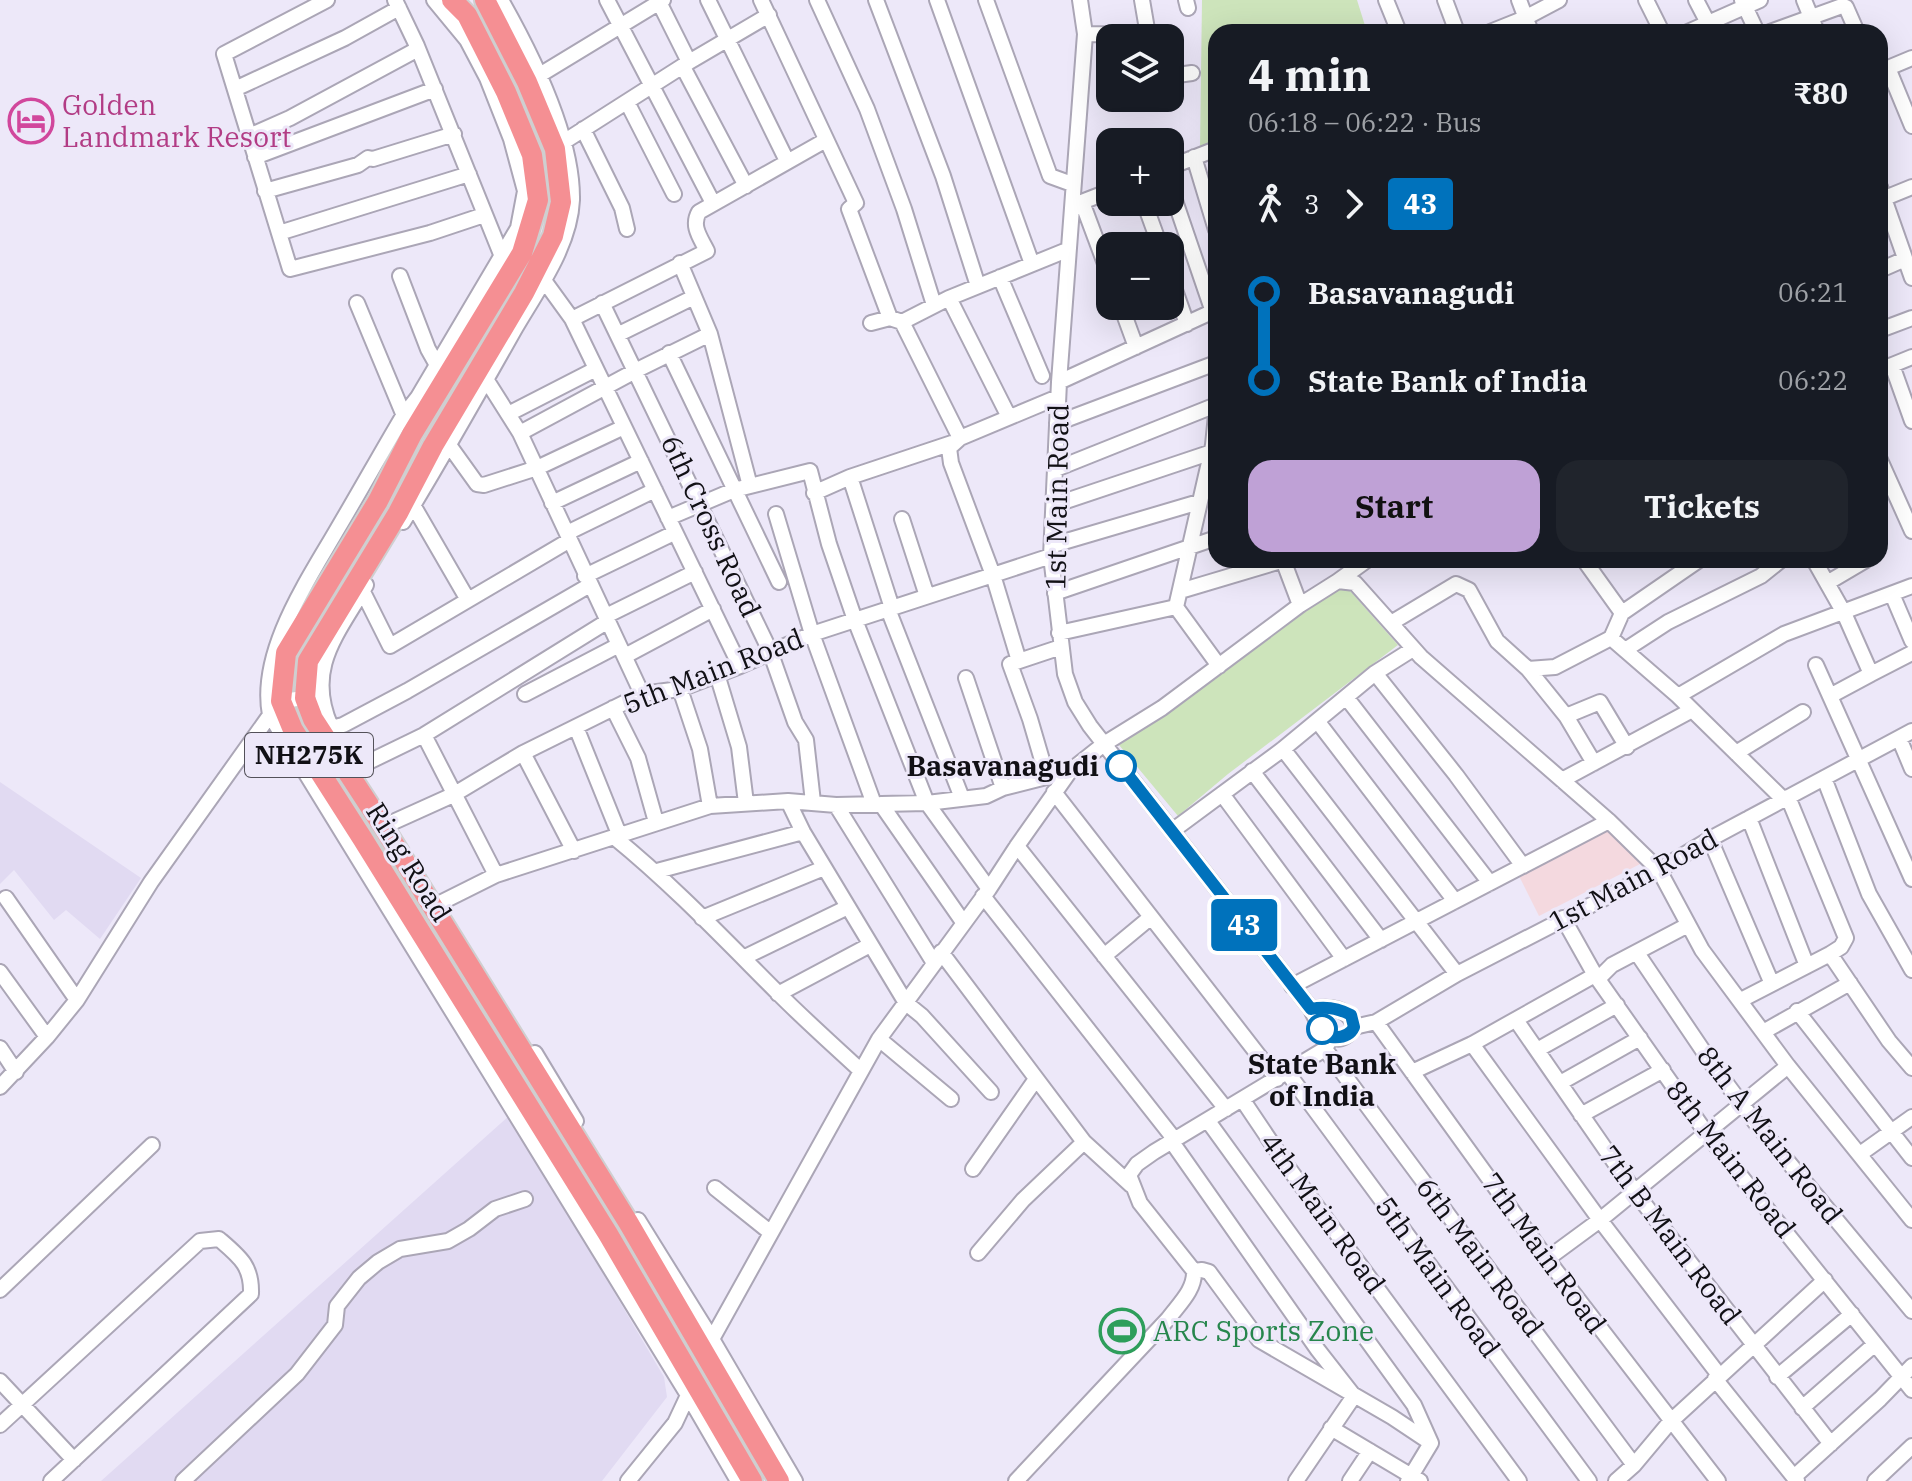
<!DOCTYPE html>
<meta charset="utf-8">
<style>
body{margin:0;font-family:"IBM Plex Serif",serif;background:#20242c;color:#f1f3f6;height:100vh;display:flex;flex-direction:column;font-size:30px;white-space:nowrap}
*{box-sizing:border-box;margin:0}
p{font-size:26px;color:#9ea1a6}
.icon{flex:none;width:44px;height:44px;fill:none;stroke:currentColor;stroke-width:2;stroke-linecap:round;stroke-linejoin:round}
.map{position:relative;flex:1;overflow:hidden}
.panel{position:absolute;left:1208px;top:24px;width:680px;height:544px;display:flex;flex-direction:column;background:#171b24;border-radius:24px;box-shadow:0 8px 32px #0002}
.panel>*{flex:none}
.badge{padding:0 16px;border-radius:6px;font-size:28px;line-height:52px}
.buttons{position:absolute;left:1096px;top:24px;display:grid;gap:16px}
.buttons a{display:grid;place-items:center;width:88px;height:88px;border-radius:16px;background:#171b24;box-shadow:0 8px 32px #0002;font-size:40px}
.map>.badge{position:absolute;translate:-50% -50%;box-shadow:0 0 0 4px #fff}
.legs{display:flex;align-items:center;gap:12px;height:88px;padding:0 40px;font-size:26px}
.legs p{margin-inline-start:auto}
.head{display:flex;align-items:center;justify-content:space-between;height:136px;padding:0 40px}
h1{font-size:44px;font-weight:800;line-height:60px}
.action{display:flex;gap:16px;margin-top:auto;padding:16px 40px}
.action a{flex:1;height:92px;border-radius:24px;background:#bfa1d6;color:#111;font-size:32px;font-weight:800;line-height:92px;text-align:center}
.action a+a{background:#20242c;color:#f1f3f6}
ul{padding:0 40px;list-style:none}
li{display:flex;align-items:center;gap:28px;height:88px;font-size:30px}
li i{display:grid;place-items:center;width:12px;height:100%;margin:0 10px;background:currentColor}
li i::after{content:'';width:20px;height:20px;margin:-10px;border:6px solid;border-radius:50%;background:#171b24}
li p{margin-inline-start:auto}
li:first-child i{background:linear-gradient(#0000 50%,currentColor 0)}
li:last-child i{background:linear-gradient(currentColor 50%,#0000 0)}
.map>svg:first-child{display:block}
</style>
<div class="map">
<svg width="1912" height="1481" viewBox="0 0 1912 1481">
<rect width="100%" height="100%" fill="#ede8f9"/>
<path fill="#f4d9df" d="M1608 828 1644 862 1539 916 1518 874Z"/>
<path fill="#e1daf2" d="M0 782 141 878 100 939 66 910 54 920 14 870 0 884Z
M510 1115 664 1377 667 1397 602 1481H101Z"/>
<path fill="#cde4bb" d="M1202 0H1357L1367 32H1216V142L1200 149Z
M1344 584 1398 645 1228 774 1178 816 1119 745Z"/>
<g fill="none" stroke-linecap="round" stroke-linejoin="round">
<g stroke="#aba6b6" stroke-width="18">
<path id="minor" d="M327 0 224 54 290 269 430 233 484 215
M395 0 417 46 505 264
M434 0 467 40 487 78 511 139 525 191 518 228 418 397 403 416C381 453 360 491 338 528 308 580 258 652 270 715L688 1395 738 1481
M607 0 713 203
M658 0 689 62
M708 0 787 161
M761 0 856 203 849 209 890 318
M817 0 867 109 904 209 934 305
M876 0 943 176 978 286
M937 0 1032 264
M986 0 1050 176 1072 184
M1080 0 1085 34 1059 382 1051 556 1065 674 1075 702 1090 726 1311 1009C1319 1028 1337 1054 1354 1027 1350 1007 1329 1006 1311 1009
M1186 0 1188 8
M1386 0 1399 32
M1445 0 1457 32
M1519 0 1531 32
M1646 0 1662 32
M1696 0 1708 23
M1742 0 1757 32
M1804 0 1817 32
M1490 32 1525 18 1559 0
M1688 32 1760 0
M1770 32 1842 6 1846 7 1857 32
M1085 34 1148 35 1142 0
M1912 58 1888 68 1912 126
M683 67 746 186
M538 76 663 0
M1170 76 1192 73
M235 89 345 38 399 8
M627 102 674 194
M583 129 622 208 627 229
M249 136 290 118 418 49
M562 143 689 62 769 15
M255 157 435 89
M1194 157 1216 230
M1170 167 1216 149
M1170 186 1213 312
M1880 187 1912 278
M265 191 358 165 368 158 373 159 454 134
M1880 200 1912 187
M1082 202 1110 277
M1144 202 1160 246
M1074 205 1110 191
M279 233 469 174
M680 263 710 334 750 486
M1880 270 1905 259
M536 275 543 279 572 319 740 666
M400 276 428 349 437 365
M1170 276 1187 324
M1000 277 1042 376
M949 298 1009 417
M357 303 407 423
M602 303 770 651 795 722 806 740 813 802
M1121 306 1136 347
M572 319 707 251C700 237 691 226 699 212L826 140
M902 322 960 438
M871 323 890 318 902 322 949 298 1067 250
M1880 330 1912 318
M619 334 694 297
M669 353 779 582
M1892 365 1912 421
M1880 370 1912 357
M484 376 520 433 642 694
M1059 382 1216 310
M508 414 596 369
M1057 423 1216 363
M520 433 637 370 710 334
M449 445 477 484 484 485 537 468 624 427
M1880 460 1912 531
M1056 469 1216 405
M850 477 892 608
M814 493 850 477 952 443
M552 503 641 461
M413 505 468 600
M1054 505 1212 452
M776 514 812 634 874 804
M668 518 734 490 810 471 829 544 855 620 927 803 989 889
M902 519 927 596
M403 522C441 460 477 396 513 332 536 292 570 247 572 200 573 137 531 53 501 0
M567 533 655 490
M1053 545 1199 502
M1283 560 1300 605
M1584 560 1622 613
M1814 560 1844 613 1871 674 1912 653
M585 576 674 533
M1338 581 1367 560
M1827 583 1866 560
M362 590 390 646 570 540
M1180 591 1284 560
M1055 593 1216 538
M1892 594 1912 641
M1176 607 1213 445 1216 415
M1176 607 1219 666
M888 609 962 798
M606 616 695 572
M1391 623 1456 584 1469 590 1497 641 1528 669 1555 667 1611 638 1622 613 1699 560
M1059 633 1176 607
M1611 638 1678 696 1784 800
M1625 650 1668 622 1761 576 1781 560
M625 656 713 609
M1019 661 993 575 951 463 949 448 960 438 1058 397
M1816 665 1912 879
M1528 669 1566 716 1594 763
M1375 673 1456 775 1523 866
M717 674 739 747 746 803
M966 678 1003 788
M680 689 700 749 710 806
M525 694 619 645
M1678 696 1784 634 1912 586
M1830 696 1871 674
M1346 697 1490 883
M613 708 638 758 656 822
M1566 716 1600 702 1627 747
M1318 722 1455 901
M576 727 619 834
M331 728 343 725 407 691 590 585
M424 735 496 875
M1899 738 1912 769
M1283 749 1457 974
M523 753 574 851
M1736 753 1803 712
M354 764C347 753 337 740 331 727 305 668 337 635 366 585
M356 768 424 735 608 621
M1252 771 1381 940
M1047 777 1030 719 1010 664 1061 647
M1824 778 1869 894 1912 970
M1562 780 1692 710
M1054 792 1277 1079
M1222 794 1344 959
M788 801 803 832 906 1003 922 1016 991 1092
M881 804 963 922
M836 805 934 963
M1749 818 1807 966
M391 823 453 795 523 753 642 694 680 689 740 666 812 634 1051 556
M1172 831 1283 749 1375 673 1413 649
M614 837C673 885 725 940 779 994 805 1020 833 1045 860 1070
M1710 839 1772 984
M1017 846 1226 1109
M657 871 803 832
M983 896 1175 1140
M6 898 77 1000
M440 903 496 875 710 806 788 801 836 805 927 803 986 796 1003 788 1070 771
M702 918 824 868
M1563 918 1595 975 1707 1134 1912 1390
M941 952 1084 1142 1131 1185
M1637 953 1712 1064 1755 1122 1912 1311
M1830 954 1889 1041 1912 1068
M1104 956 1151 917
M745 957 848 907
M0 972 47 1037
M1598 979 1612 965 1688 925
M1292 986 1609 821
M778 994 870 945
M1741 1000 1830 954 1841 947 1846 938 1788 797
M1797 1011 1912 1158
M1516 1020 1635 1192 1831 1444
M1376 1022 1547 1259 1718 1481
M1354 1027 1376 1022 1457 974 1659 870 1710 839 1912 731
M1763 1032 1850 983
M1331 1037 1325 1049 1154 1152 1137 1164 1129 1175 1140 1203 1194 1271 1202 1270 1209 1272 1259 1340 1392 1417 1431 1443 1408 1481
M879 1039 951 1099
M1472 1044 1600 1220 1719 1375
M0 1048 16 1072
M1325 1049 1634 1465
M1537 1050 1617 1005
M535 1053 576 1121
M1287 1072 1589 1481
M1412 1072 1472 1044 1595 975
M1560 1083 1640 1038
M0 1087 47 1037 77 1000 151 882 270 715 281 701 305 698
M1242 1099 1287 1166 1519 1481
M1581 1115 1663 1070
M1208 1121 1414 1405 1431 1443
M1172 1142 1318 1350 1354 1396 1296 1481
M1860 1154 1912 1117
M973 1169 1036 1079
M715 1188 771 1233
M638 1220 712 1339 795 1481
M978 1253 1023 1200 1084 1142
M1547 1259 1600 1220 1788 1066
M0 1290 152 1145
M708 1362 712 1339 879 1039 989 889 1017 846 1070 771 1104 744 1162 708 1300 605 1338 581 1355 583 1421 657 1609 821 1659 870 1702 950 1788 1066 1912 1220
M1777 1377 1852 1314
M1715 1379 1797 1481
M0 1381 74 1460
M1802 1408 1875 1344
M0 1425 200 1241 219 1239C240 1257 252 1266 251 1294L51 1481
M1331 1428 1420 1481
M1794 1477 1880 1399 1912 1366
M183 1481 297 1374 335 1325 337 1306 359 1278 378 1262 400 1249 448 1241 469 1229 495 1209 525 1199
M628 1481 675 1423 690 1391
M1016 1481 1168 1319C1179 1304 1195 1290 1194 1271
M1350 1481 1370 1451
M1616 1481 1634 1465 1670 1422 1825 1280
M1875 1481 1912 1446"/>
</g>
<g stroke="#cfcfd0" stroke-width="24">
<path id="highway" d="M452 0 467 15 506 92 532 155 538 200 522 253 412 434 378 501 286 653 281 701 293 730 362 838 608 1234 752 1481
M485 0 527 82 555 149 561 202 553 236 524 293 433 446 398 513 308 661 305 698 313 719 382 825 628 1222 779 1481"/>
</g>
<use href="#minor" stroke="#fff" stroke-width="14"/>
<use href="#highway" stroke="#f58f93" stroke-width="20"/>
</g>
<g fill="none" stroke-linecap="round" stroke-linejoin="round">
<g stroke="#fff" stroke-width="18">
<path id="line-1" d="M1121 766 1311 1009C1325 1006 1338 1008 1351 1015L1354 1027C1350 1036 1341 1038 1331 1037L1322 1029"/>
</g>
<use href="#line-1" stroke="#0072bc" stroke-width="12"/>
</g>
<defs>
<g id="hotel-ring" transform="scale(2.3)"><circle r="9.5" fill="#ede8f9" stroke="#d1479c" stroke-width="1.5"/><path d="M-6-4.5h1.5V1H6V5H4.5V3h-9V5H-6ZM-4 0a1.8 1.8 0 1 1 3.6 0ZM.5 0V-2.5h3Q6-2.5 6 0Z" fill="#d1479c"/></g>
<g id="stadium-ring" transform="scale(2.3)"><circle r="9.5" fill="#ede8f9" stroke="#2e9e5b" stroke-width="1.5"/><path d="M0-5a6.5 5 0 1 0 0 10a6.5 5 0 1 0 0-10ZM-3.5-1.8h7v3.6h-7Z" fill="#2e9e5b"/></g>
</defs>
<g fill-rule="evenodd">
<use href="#hotel-ring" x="31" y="121"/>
<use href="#stadium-ring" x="1122" y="1331"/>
</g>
<g fill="#fff" stroke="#0072bc" stroke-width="4">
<circle cx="1121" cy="766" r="14"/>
<circle cx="1322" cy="1029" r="14"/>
</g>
<g text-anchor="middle" stroke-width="6" stroke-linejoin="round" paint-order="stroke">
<rect fill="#ede8f9" stroke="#535159" stroke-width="2" x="245" y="733" width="128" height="44" rx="6"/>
<g font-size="26" font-weight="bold" fill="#111015">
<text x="309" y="764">NH275K</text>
</g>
<g font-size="28" fill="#b23c85" stroke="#ede8f9" text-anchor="start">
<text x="62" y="115">Golden<tspan x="62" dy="32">Landmark Resort</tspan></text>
</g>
<g font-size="28" fill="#111015" stroke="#ede8f9">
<text transform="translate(1057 497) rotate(-89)" y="10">1st Main Road</text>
<text transform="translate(711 526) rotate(65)" y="10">6th Cross Road</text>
<text transform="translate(713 671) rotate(-21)" y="10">5th Main Road</text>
<text transform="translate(409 862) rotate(58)" y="10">Ring Road</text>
<text transform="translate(1633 880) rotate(-28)" y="10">1st Main Road</text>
<text transform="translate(1770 1135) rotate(52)" y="10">8th A Main Road</text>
<text transform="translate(1731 1159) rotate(52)" y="10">8th Main Road</text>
<text transform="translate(1323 1213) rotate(54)" y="10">4th Main Road</text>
<text transform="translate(1670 1235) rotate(53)" y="10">7th B Main Road</text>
<text transform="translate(1544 1253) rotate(54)" y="10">7th Main Road</text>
<text transform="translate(1480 1257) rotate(53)" y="10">6th Main Road</text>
<text transform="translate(1438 1277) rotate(54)" y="10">5th Main Road</text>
</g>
<g font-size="28" font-weight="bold" fill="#111015" stroke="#ede8f9" text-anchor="end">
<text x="1099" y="776">Basavanagudi</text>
<text x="1322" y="1074" text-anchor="middle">State Bank<tspan x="1322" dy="32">of India</tspan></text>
</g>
<g font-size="28" fill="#27864d" stroke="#ede8f9" text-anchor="start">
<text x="1153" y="1341">ARC Sports Zone</text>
</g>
</g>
</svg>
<div class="buttons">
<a><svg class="icon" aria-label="layers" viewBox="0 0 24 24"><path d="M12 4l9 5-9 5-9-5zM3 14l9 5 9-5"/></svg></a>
<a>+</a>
<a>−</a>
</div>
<b class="badge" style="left:1244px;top:925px;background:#0072bc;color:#fff">43</b>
<section class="panel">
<div class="head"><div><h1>4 min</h1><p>06:18 – 06:22 · Bus</p></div><b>₹80</b></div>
<div class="legs"><svg class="icon" aria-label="walk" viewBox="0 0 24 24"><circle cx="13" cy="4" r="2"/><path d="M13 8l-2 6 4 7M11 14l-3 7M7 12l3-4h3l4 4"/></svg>3<svg class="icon" aria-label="forward" viewBox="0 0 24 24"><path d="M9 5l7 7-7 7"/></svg><b class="badge" style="background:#0072bc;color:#fff">43</b></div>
<ul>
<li><i style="color:#0072bc"></i><b>Basavanagudi</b><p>06:21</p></li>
<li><i style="color:#0072bc"></i><b>State Bank of India</b><p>06:22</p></li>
</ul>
<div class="action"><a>Start</a><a>Tickets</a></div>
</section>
</div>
